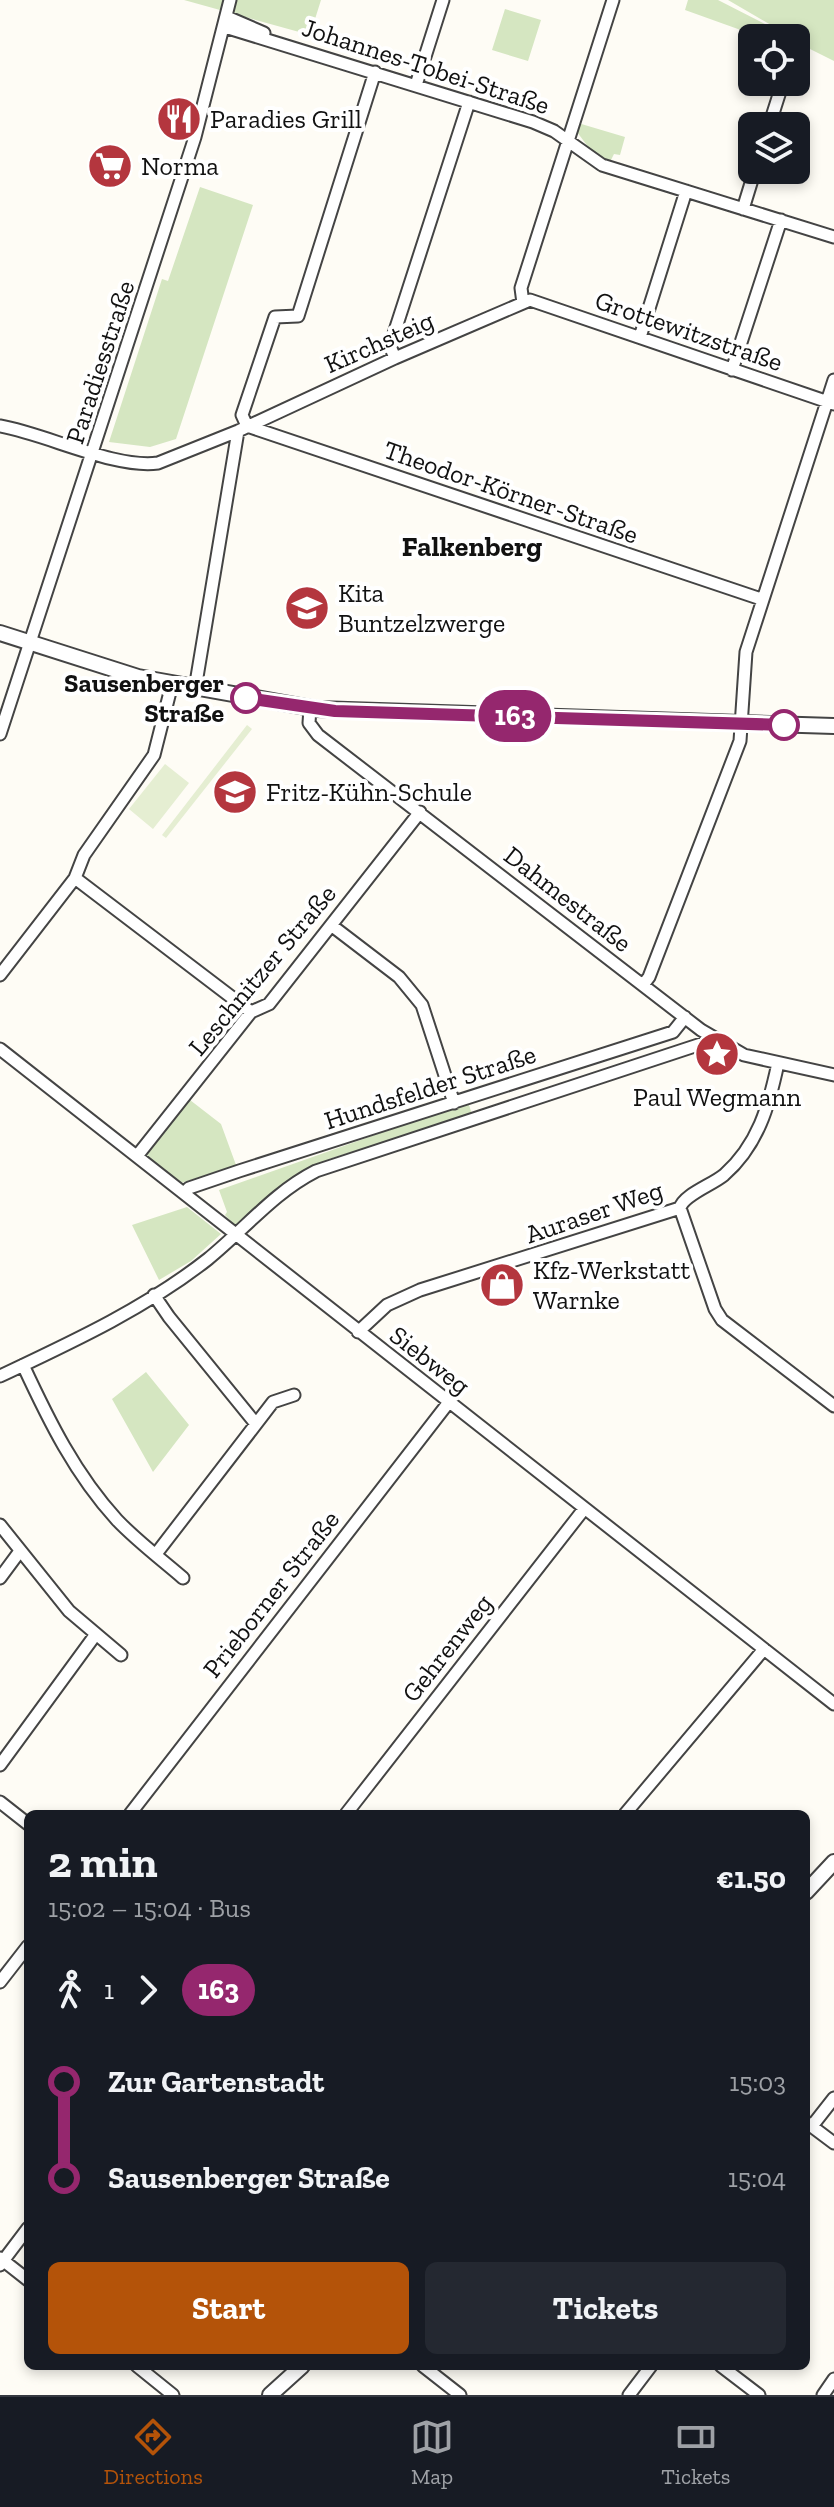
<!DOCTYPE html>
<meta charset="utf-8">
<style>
body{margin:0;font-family:"Zilla Slab",serif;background:#242831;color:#f1f3f6;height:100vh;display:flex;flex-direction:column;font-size:30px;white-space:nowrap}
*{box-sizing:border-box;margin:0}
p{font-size:26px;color:#9ea1a6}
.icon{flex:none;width:44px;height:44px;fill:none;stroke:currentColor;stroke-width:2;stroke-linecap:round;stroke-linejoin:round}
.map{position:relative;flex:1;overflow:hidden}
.sheet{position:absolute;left:24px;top:1810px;width:786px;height:560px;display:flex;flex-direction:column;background:#171b24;border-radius:12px;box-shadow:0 4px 12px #0003}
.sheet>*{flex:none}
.badge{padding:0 16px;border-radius:26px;font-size:28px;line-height:52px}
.controls{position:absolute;left:738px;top:24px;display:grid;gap:16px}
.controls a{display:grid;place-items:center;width:72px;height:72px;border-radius:12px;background:#171b24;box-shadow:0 4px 12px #0003;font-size:40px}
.map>.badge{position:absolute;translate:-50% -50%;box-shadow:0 0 0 4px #fff}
.legs{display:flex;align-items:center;gap:12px;height:88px;padding:0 24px;font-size:26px}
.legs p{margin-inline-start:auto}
.summary{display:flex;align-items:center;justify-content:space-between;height:136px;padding:0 24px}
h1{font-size:44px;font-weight:700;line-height:60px}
.primary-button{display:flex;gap:16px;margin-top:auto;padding:16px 24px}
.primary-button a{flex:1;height:92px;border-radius:12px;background:#b45309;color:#fff;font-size:32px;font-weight:700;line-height:92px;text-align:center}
.primary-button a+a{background:#242831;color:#f1f3f6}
ul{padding:0 24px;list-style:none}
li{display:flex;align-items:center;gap:28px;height:96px;font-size:30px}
li i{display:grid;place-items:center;width:12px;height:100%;margin:0 10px;background:currentColor}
li i::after{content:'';width:20px;height:20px;margin:-10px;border:6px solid;border-radius:50%;background:#171b24}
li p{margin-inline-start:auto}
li:first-child i{background:linear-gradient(#0000 50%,currentColor 0)}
li:last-child i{background:linear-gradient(currentColor 50%,#0000 0)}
.dock{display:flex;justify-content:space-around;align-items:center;height:112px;border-top:2px solid #363941;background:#171b24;font-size:22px;color:#9ea1a6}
.dock a{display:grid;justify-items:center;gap:4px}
.dock .current{color:#b45309}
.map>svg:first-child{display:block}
</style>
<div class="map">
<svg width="834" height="2395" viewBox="0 0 834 2395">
<rect width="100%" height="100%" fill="#fefcf5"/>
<path fill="#d5e6c1" d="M184 0H321L310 35Z
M688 0H718L767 25 763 38 685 10Z
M728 0H834V61L796 42V38L769 33 771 25Z
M505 9 541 20 528 61 492 50Z
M578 123 625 137 620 155 614 154 610 162 592 152 577 132Z
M200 187 253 205 176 439 150 447 109 442 162 279 168 281Z
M190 1100 221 1124 236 1165 181 1183 146 1156Z
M468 1102 472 1114 329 1159 285 1185 235 1226 225 1215 227 1212 219 1190Z
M187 1207 221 1234 191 1261 159 1280 132 1225Z
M146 1372 189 1425 153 1472 112 1399Z"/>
<path fill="#e5eed2" d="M247 725 252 729 166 838 162 835Z
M165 764 189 783 153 829 129 809Z"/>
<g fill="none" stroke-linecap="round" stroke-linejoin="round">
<g stroke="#444" stroke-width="15">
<path id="minor" d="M227 17 264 33
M225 27 533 122 554 131 602 165 834 237
M416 85 443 0
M769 126 783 82
M743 209 755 170
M523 303 521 288 613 0
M640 337 686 191
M395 358 390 346 469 102
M732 370 781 220
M0 426C46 434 115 469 158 463L238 431 395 358 530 300 834 404
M247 426 761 599
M247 426 242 415 275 317 298 316 375 72
M195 689 238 431
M310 708 309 723 318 735 701 1030 744 1055 834 1075
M0 734 195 137 230 0
M75 878 251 1012
M331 925 399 977 422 1005 454 1103
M0 975 75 878 84 855 154 755 172 684
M643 985 649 977 740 741 746 652 834 380
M0 1049 834 1704
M137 1156 251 1012 269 1004 420 812
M184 1193 189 1188 239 1171 673 1032 685 1017
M680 1208 715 1309 722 1320 834 1406
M154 1295 169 1317 256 1424
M358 1332 387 1305 420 1290 680 1208C683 1195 712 1185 724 1175 758 1145 769 1106 778 1063
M23 1365C49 1421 75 1474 117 1520 137 1541 161 1559 183 1578
M0 1376C70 1343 146 1308 208 1259 245 1229 273 1193 316 1171L704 1043 709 1035
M0 1525 69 1611 121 1655
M156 1554 273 1402 294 1395
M0 1578 20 1551
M0 1765 96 1634
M0 1802 28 1824
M130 1814 449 1402
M346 1814 584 1509
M625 1814 764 1649
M0 1982 28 1946
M806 2122 834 2143
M812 2126 834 2098
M0 2258 28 2280
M0 2265 28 2228
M137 2366 173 2395
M423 2366 460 2395
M721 2366 759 2395
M629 2395 651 2366
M823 2395 834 2379"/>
</g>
<g stroke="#444" stroke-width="18">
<path id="tertiary" d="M0 633 138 677 317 709 834 726
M806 1892 834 1862
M270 2395 302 2366"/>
</g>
<use href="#minor" stroke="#fff" stroke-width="11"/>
<use href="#tertiary" stroke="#fff" stroke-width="14"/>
</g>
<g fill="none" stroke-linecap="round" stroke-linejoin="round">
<g stroke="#fff" stroke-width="18">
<path id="line-1" d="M246 698 335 711 784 725"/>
</g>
<use href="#line-1" stroke="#95276e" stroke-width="12"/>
</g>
<defs>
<g id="restaurant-disc" transform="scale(2.3)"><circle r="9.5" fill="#b4363e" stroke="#fff"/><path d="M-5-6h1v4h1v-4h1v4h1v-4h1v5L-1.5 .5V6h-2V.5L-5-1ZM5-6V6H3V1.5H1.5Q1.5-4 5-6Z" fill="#fff"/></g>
<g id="supermarket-disc" transform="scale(2.3)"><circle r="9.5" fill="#b4363e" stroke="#fff"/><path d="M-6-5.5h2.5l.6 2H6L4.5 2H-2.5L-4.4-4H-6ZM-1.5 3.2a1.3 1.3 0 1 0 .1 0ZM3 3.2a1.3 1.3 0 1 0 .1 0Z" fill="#fff"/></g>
<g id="school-disc" transform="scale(2.3)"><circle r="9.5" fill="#b4363e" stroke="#fff"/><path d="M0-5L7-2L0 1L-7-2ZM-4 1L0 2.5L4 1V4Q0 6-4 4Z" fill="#fff"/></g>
<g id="sight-disc" transform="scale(2.3)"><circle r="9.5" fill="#b4363e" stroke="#fff"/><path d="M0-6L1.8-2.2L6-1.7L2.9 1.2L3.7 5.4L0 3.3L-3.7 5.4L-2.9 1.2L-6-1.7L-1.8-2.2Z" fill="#fff"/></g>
<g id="shop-disc" transform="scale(2.3)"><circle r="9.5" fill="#b4363e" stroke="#fff"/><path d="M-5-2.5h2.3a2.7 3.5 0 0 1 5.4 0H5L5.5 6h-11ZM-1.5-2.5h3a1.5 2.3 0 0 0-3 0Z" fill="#fff"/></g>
</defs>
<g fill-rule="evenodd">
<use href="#restaurant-disc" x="179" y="119"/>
<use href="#supermarket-disc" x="110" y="166"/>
<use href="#school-disc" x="307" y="608"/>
<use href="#school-disc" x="235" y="792"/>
<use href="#sight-disc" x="717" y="1054"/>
<use href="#shop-disc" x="502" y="1285"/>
</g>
<g fill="#fff" stroke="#95276e" stroke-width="4">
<circle cx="246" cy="698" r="14"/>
<circle cx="784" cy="725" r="14"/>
</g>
<g text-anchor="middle" stroke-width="8" stroke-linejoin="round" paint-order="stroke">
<g font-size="26" fill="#111" stroke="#fff">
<text transform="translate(426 66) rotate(18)" y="9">Johannes-Tobei-Straße</text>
<text transform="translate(689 331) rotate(19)" y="9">Grottewitzstraße</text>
<text transform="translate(379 342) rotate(-24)" y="9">Kirchsteig</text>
<text transform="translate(100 362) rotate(-72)" y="9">Paradiesstraße</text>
<text transform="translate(511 492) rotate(19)" y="9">Theodor-Körner-Straße</text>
<text transform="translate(568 899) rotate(38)" y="9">Dahmestraße</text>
<text transform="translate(262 970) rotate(-50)" y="9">Leschnitzer Straße</text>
<text transform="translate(430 1087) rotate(-18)" y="9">Hundsfelder Straße</text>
<text transform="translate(594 1212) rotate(-19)" y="9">Auraser Weg</text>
<text transform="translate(430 1360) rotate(38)" y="9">Siebweg</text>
<text transform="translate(271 1594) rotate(-52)" y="9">Prieborner Straße</text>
<text transform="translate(447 1648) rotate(-52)" y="9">Gehrenweg</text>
</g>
<g font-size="26" fill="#111" stroke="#fff" text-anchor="start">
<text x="210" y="128">Paradies Grill</text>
<text x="141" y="175">Norma</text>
<text x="338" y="602">Kita<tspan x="338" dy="30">Buntzelzwerge</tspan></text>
<text x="266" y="801">Fritz-Kühn-Schule</text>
<text x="717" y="1106" text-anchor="middle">Paul Wegmann</text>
<text x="533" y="1279">Kfz-Werkstatt<tspan x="533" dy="30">Warnke</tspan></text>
</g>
<g font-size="26" font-weight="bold" fill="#111" stroke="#fff" text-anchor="end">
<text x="224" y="692">Sausenberger<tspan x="224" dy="30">Straße</tspan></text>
</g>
<g font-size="28" font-weight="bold" fill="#111" stroke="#fff">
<text x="472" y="556">Falkenberg</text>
</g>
</g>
</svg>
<div class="controls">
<a><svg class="icon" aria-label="locate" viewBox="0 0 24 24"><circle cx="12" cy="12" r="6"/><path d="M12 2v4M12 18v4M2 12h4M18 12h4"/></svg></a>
<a><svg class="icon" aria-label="layers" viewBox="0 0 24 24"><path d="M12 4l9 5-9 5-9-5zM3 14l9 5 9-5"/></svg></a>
</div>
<b class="badge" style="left:515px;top:716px;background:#95276e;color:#fff">163</b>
<section class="sheet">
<div class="summary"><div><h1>2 min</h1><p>15:02 – 15:04 · Bus</p></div><b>€1.50</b></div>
<div class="legs"><svg class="icon" aria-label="walk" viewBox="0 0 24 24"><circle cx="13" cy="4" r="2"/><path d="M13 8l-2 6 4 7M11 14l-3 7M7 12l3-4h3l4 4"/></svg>1<svg class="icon" aria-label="forward" viewBox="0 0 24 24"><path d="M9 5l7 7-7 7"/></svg><b class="badge" style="background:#95276e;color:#fff">163</b></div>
<ul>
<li><i style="color:#95276e"></i><b>Zur Gartenstadt</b><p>15:03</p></li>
<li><i style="color:#95276e"></i><b>Sausenberger Straße</b><p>15:04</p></li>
</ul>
<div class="primary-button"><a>Start</a><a>Tickets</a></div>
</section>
</div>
<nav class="dock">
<a class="current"><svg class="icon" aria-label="directions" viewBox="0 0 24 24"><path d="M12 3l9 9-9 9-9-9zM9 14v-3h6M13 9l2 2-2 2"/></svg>Directions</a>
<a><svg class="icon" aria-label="map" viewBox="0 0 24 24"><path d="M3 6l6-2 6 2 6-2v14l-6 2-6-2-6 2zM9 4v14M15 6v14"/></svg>Map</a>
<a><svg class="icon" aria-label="tickets" viewBox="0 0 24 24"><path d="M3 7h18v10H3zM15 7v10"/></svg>Tickets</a>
</nav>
